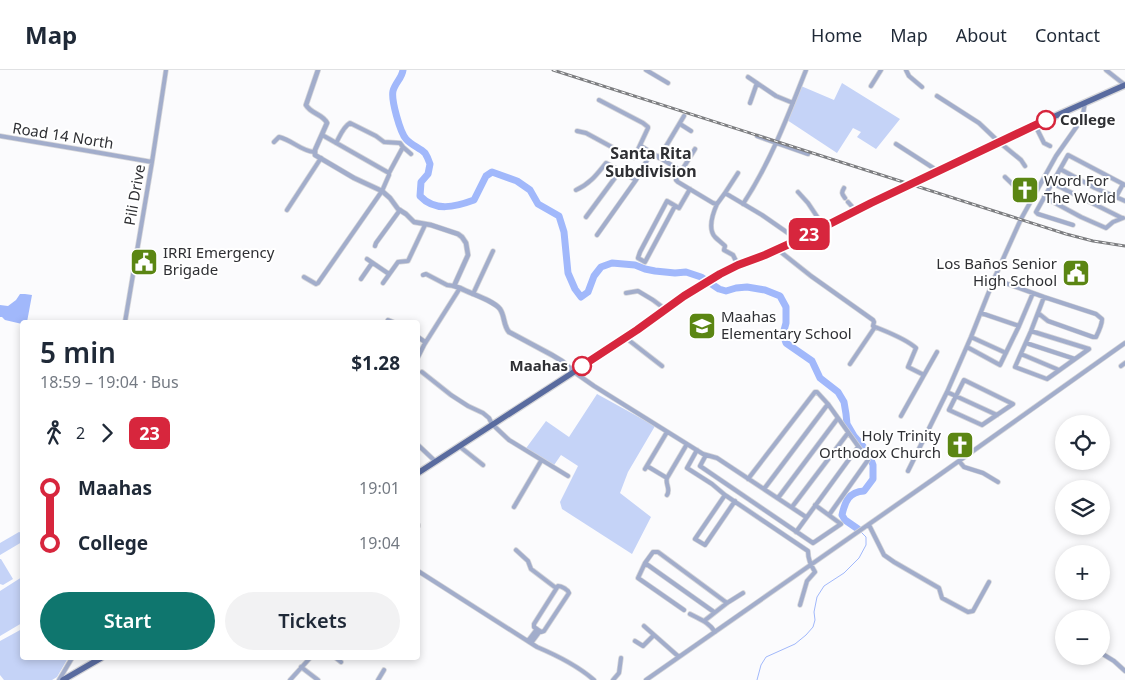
<!DOCTYPE html>
<meta charset="utf-8">
<style>
body{margin:0;font-family:"Noto Sans",sans-serif;background:#f2f2f3;color:#1f2937;height:100vh;display:flex;flex-direction:column;font-size:19px;white-space:nowrap}
*{box-sizing:border-box;margin:0}
p{font-size:16px;color:#747a83}
.icon{flex:none;width:28px;height:28px;fill:none;stroke:currentColor;stroke-width:2;stroke-linecap:round;stroke-linejoin:round}
.map{position:relative;flex:1;overflow:hidden}
.panel{position:absolute;left:20px;top:250px;width:400px;height:340px;display:flex;flex-direction:column;background:#fff;border-radius:5px;box-shadow:0 2px 8px #0003}
.panel>*{flex:none}
.badge{padding:0 10px;border-radius:8px;font-size:18px;line-height:32px}
.tools{position:absolute;left:1055px;top:345px;display:grid;gap:10px}
.tools a{display:grid;place-items:center;width:55px;height:55px;border-radius:50%;background:#fff;box-shadow:0 2px 8px #0003;font-size:25px}
.map>.badge{position:absolute;translate:-50% -50%;box-shadow:0 0 0 2px #fff}
.legs{display:flex;align-items:center;gap:8px;height:55px;padding:0 20px;font-size:16px}
.legs p{margin-inline-start:auto}
.summary{display:flex;align-items:center;justify-content:space-between;height:85px;padding:0 20px}
h1{font-size:28px;font-weight:600;line-height:38px}
.primary-button{display:flex;gap:10px;margin-top:auto;padding:10px 20px}
.primary-button a{flex:1;height:58px;border-radius:30px;background:#0f766e;color:#fff;font-size:20px;font-weight:600;line-height:58px;text-align:center}
.primary-button a+a{background:#f2f2f3;color:#1f2937}
ul{padding:0 20px;list-style:none}
li{display:flex;align-items:center;gap:18px;height:55px;font-size:19px}
li i{display:grid;place-items:center;width:8px;height:100%;margin:0 6px;background:currentColor}
li i::after{content:'';width:12px;height:12px;margin:-6px;border:4px solid;border-radius:50%;background:#fff}
li p{margin-inline-start:auto}
li:first-child i{background:linear-gradient(#0000 50%,currentColor 0)}
li:last-child i{background:linear-gradient(currentColor 50%,#0000 0)}
header{display:flex;align-items:center;gap:30px;box-sizing:border-box;height:70px;padding:0 25px;background:#fff;border-bottom:1px solid #e0e1e3}
header strong{font-size:24px}
nav{display:flex;gap:28px;margin-inline-start:auto;font-size:18px}
.map>svg:first-child{display:block}
</style>
<header>
<strong>Map</strong>
<nav><a>Home</a><a>Map</a><a>About</a><a>Contact</a></nav>
</header>
<div class="map">
<svg width="1125" height="610" viewBox="0 0 1125 610">
<rect width="100%" height="100%" fill="#fbfbfd"/>
<path fill="#c5d3f7" d="M842 13 900 49 876 79 857 67 861 62 853 58 837 83 787 50 801 16 834 30Z
M597 324 655 356 628 402 620 423 651 447 632 484 562 439 560 432 578 396 561 385 552 398 524 381 546 351 569 367Z
M19 462 22 463V472L0 485V473Z
M0 489H1L13 509 3 515 0 514Z
M22 507V553L0 566V521Z
M22 559V588H68L57 607 52 610H4L0 605V571Z"/>
<path fill="#a1b8fb" d="M20 224H25L32 225 27 252H22V254L5 250 2 247H0V235L8 236 16 230Z"/>
<g fill="none" stroke-linecap="round" stroke-linejoin="round">
<path stroke="#a1b8fb" stroke-width="1" d="M757 610 761 595 766 587 795 574 806 565 813 557 815 550 814 542 817 527 824 516 844 503 859 488 866 475V467L858 459"/>
<path stroke="#a1b8fb" stroke-width="7" d="M403 0C402 8 395 13 393 21 391 30 400 62 406 69 411 75 420 78 425 83 427 86 429 91 430 94L428 104 421 112 420 126C435 142 455 137 474 130L486 106 492 102 517 111 530 120 538 134 559 146 564 162 568 203 575 219 581 227 588 222 594 206 601 197 612 193 635 195 645 199 655 201 675 203 686 202 701 207 719 219 726 221 736 218 747 217 765 220 780 226 786 237V253L783 264 786 273 812 291 820 308 838 322 844 332 846 344 847 354 854 366 868 382 873 395V409L864 421C849 422 845 431 842 445L845 450 858 459"/>
<g stroke="#d6d6d9" stroke-width="5.5">
<path id="minor" d="M646 0 668 13
M906 0 909 6 922 17
M1106 0 1125 15
M748 7 776 26 793 33
M871 16 881 0
M937 26 979 53 999 72 1021 90 1025 96
M750 33 757 13
M680 54 691 61
M1035 55 1044 73 1050 76
M577 61 586 63 632 88H634L648 58V57L643 53 599 30
M0 66 89 81 152 92
M757 66 808 84
M274 72 279 67C292 70 301 81 314 82
M336 73C340 66 343 57 350 53L376 66 384 72 400 73 403 77 411 84
M896 74 938 101
M641 76 681 101
M695 79 677 108 676 110 678 112 713 133 717 134 725 123 762 145 798 170
M659 88 684 46
M1060 99 1095 118 1125 131
M389 103 403 77
M1005 107 1030 131
M1052 113 1122 148
M844 118C841 123 842 124 845 128
M576 120C590 114 597 104 606 93L636 110
M798 122 808 133 824 157
M725 123 738 103
M1044 127 1081 147 1106 158 1113 152 1123 148
M1116 127 1123 114
M848 132 856 141
M717 134C713 143 707 158 715 167 718 170 722 173 725 176L724 180 733 185 738 195
M743 134C770 93 788 46 806 0
M675 136 645 192 638 188 640 182 667 131 679 138 690 119
M287 140 321 88
M586 147 620 101
M1073 155 1038 144 1036 142 1068 85 1125 115
M597 165 636 110 651 83
M375 176 376 173 400 140
M777 179 811 206 873 250 874 252 873 256C887 262 905 268 916 278L908 297 924 305 901 346
M367 189 389 204
M423 205 426 204 447 215 454 216
M304 207 316 214 318 213 382 121 389 105V103L324 66
M361 209 372 193
M994 209 1044 227 1096 244 1102 249C1102 255 1099 261 1096 267H1093L1048 251 1038 243
M383 213 398 192 408 191 425 155
M626 223 638 221 653 230 665 239
M473 224 493 181
M1044 227 1031 261 1015 297 1047 309 1089 279
M981 243 1019 256
M125 252 152 92 166 0
M387 252 388 250 393 252
M1031 261 1089 279
M418 267 425 272
M971 267 1006 283
M626 268 662 296
M1026 273 1075 289
M967 277 1000 295 1019 256 1033 223
M1021 284 1059 300
M418 287 424 275 460 218
M850 294 875 257
M1121 296 1125 293
M422 302 451 325 468 336 483 343 489 348 492 354 509 370 568 406
M574 302 594 316 703 384 717 388 806 447
M924 305 937 282
M964 310 1013 334 982 355 949 340Z
M947 322 997 345
M418 375 435 391
M459 376 483 395
M697 380 687 398 712 414 725 425 808 481C808 490 811 495 815 502L807 511 800 535
M706 385 700 396 813 473 841 454 815 435
M959 391 964 397 983 403 998 412
M647 396 667 408
M645 399 667 362
M908 401 947 322 971 267 994 209 1021 149 1056 86 1082 49 1085 33
M748 409 815 322H817L828 334 868 390 829 445
M764 419 828 334
M667 425C671 419 665 414 667 408L687 374
M725 425 695 469 705 475 735 431
M778 428 838 348
M514 437 541 391
M792 437 848 363
M418 455V456
M869 455 884 485 894 492 939 518 942 528 968 542 973 541 989 512
M796 462 858 377
M516 480 528 491 531 499 556 518
M645 493 714 542
M418 501 537 577C556 585 578 596 594 610
M558 516C562 516 568 520 569 523L544 561 541 562 534 557V554Z
M727 533 743 523
M684 540 638 508 645 493 653 482H658L727 533 704 551
M690 544C699 549 709 552 715 562
M644 556 679 587
M528 571 537 559
M635 571 643 576 654 565
M531 573 540 561
M1101 583 1114 591 1125 601
M336 588 341 592
M301 597 318 610
M59 610 72 588
M290 610 310 588
M378 610 384 600
M613 610 619 603 621 588
M646 610 935 408 1125 273"/>
</g>
<g stroke="#d6d6d9" stroke-width="6">
<path id="tertiary" d="M318 0 306 35C311 44 323 44 327 53L315 80V85L354 108 382 121 390 128 398 139 406 144 414 152 431 155 458 164 462 167 466 173 468 185 454 216 460 218C471 224 493 230 500 239 505 246 503 255 509 262L552 285 562 291 574 302"/>
</g>
<g stroke="#d6d6d9" stroke-width="8">
<path id="primary" d="M418 403 637 261 683 226 720 204 738 195 765 185 798 170 871 133 1035 55 1125 15
M63 610 101 588"/>
</g>
<use href="#minor" stroke="#a2adcb" stroke-width="4"/>
<use href="#tertiary" stroke="#a2adcb" stroke-width="4.5"/>
<use href="#primary" stroke="#596b9f" stroke-width="5.5"/>
<g stroke="#7d7e81" stroke-width="3">
<path id="rail" d="M553 0 1066 164 1093 171 1125 176"/>
</g>
<use href="#rail" stroke="#fff" stroke-width="1" stroke-dasharray="4" stroke-linecap="butt"/>
</g>
<g fill="none" stroke-linecap="round" stroke-linejoin="round">
<g stroke="#fff" stroke-width="11">
<path id="line-1" d="M582 296 637 260 684 226 720 204 738 195 765 185 798 170 871 133 1046 50"/>
</g>
<use href="#line-1" stroke="#d7263d" stroke-width="8"/>
</g>
<defs>
<g id="church-square" transform="scale(1.4375)"><rect x="-9" y="-9" width="18" height="18" rx="4" fill="#5b8613" stroke="#fff"/><path d="M-1.2-6h2.4v3.5h3.3v2.4h-3.3V6h-2.4V-.1h-3.3v-2.4h3.3Z" fill="#fff"/></g>
<g id="civic-square" transform="scale(1.4375)"><rect x="-9" y="-9" width="18" height="18" rx="4" fill="#5b8613" stroke="#fff"/><path d="M-.6-6.5H3V-4.5H.6V-3L4-1V1h2V6H-6V1h2V-1L-.6-3ZM-1.2 2.5V6h2.4V2.5Z" fill="#fff"/></g>
<g id="school-square" transform="scale(1.4375)"><rect x="-9" y="-9" width="18" height="18" rx="4" fill="#5b8613" stroke="#fff"/><path d="M0-5L7-2L0 1L-7-2ZM-4 1L0 2.5L4 1V4Q0 6-4 4Z" fill="#fff"/></g>
</defs>
<g fill-rule="evenodd">
<use href="#church-square" x="1025" y="120"/>
<use href="#civic-square" x="144" y="192"/>
<use href="#civic-square" x="1076" y="203"/>
<use href="#school-square" x="702" y="256"/>
<use href="#church-square" x="960" y="375"/>
</g>
<g fill="#fff" stroke="#d7263d" stroke-width="2.5">
<circle cx="1046" cy="50" r="9"/>
<circle cx="582" cy="296" r="9"/>
</g>
<g text-anchor="middle" stroke-width="4" stroke-linejoin="round" paint-order="stroke">
<g font-size="15" font-weight="bold" fill="#2f3034" stroke="#fff" text-anchor="start">
<text x="1060" y="55">College</text>
<text x="568" y="301" text-anchor="end">Maahas</text>
</g>
<g font-size="15" fill="#2f3034" stroke="#fff">
<text transform="translate(63 66) rotate(9)" y="5">Road 14 North</text>
<text transform="translate(135 125) rotate(-80)" y="5">Pili Drive</text>
</g>
<g font-size="15" fill="#2f3034" stroke="#fff" text-anchor="start">
<text x="1044" y="116">Word For<tspan x="1044" dy="17">The World</tspan></text>
<text x="163" y="188">IRRI Emergency<tspan x="163" dy="17">Brigade</tspan></text>
<text x="1057" y="199" text-anchor="end">Los Baños Senior<tspan x="1057" dy="17">High School</tspan></text>
<text x="721" y="252">Maahas<tspan x="721" dy="17">Elementary School</tspan></text>
<text x="941" y="371" text-anchor="end">Holy Trinity<tspan x="941" dy="17">Orthodox Church</tspan></text>
</g>
<g font-size="16" font-weight="bold" fill="#2f3034" stroke="#fff">
<text x="651" y="89">Santa Rita<tspan x="651" dy="18">Subdivision</tspan></text>
</g>
</g>
</svg>
<div class="tools">
<a><svg class="icon" aria-label="locate" viewBox="0 0 24 24"><circle cx="12" cy="12" r="6"/><path d="M12 2v4M12 18v4M2 12h4M18 12h4"/></svg></a>
<a><svg class="icon" aria-label="layers" viewBox="0 0 24 24"><path d="M12 4l9 5-9 5-9-5zM3 14l9 5 9-5"/></svg></a>
<a>+</a>
<a>−</a>
</div>
<b class="badge" style="left:809px;top:164px;background:#d7263d;color:#fff">23</b>
<section class="panel">
<div class="summary"><div><h1>5 min</h1><p>18:59 – 19:04 · Bus</p></div><b>$1.28</b></div>
<div class="legs"><svg class="icon" aria-label="walk" viewBox="0 0 24 24"><circle cx="13" cy="4" r="2"/><path d="M13 8l-2 6 4 7M11 14l-3 7M7 12l3-4h3l4 4"/></svg>2<svg class="icon" aria-label="forward" viewBox="0 0 24 24"><path d="M9 5l7 7-7 7"/></svg><b class="badge" style="background:#d7263d;color:#fff">23</b></div>
<ul>
<li><i style="color:#d7263d"></i><b>Maahas</b><p>19:01</p></li>
<li><i style="color:#d7263d"></i><b>College</b><p>19:04</p></li>
</ul>
<div class="primary-button"><a>Start</a><a>Tickets</a></div>
</section>
</div>
